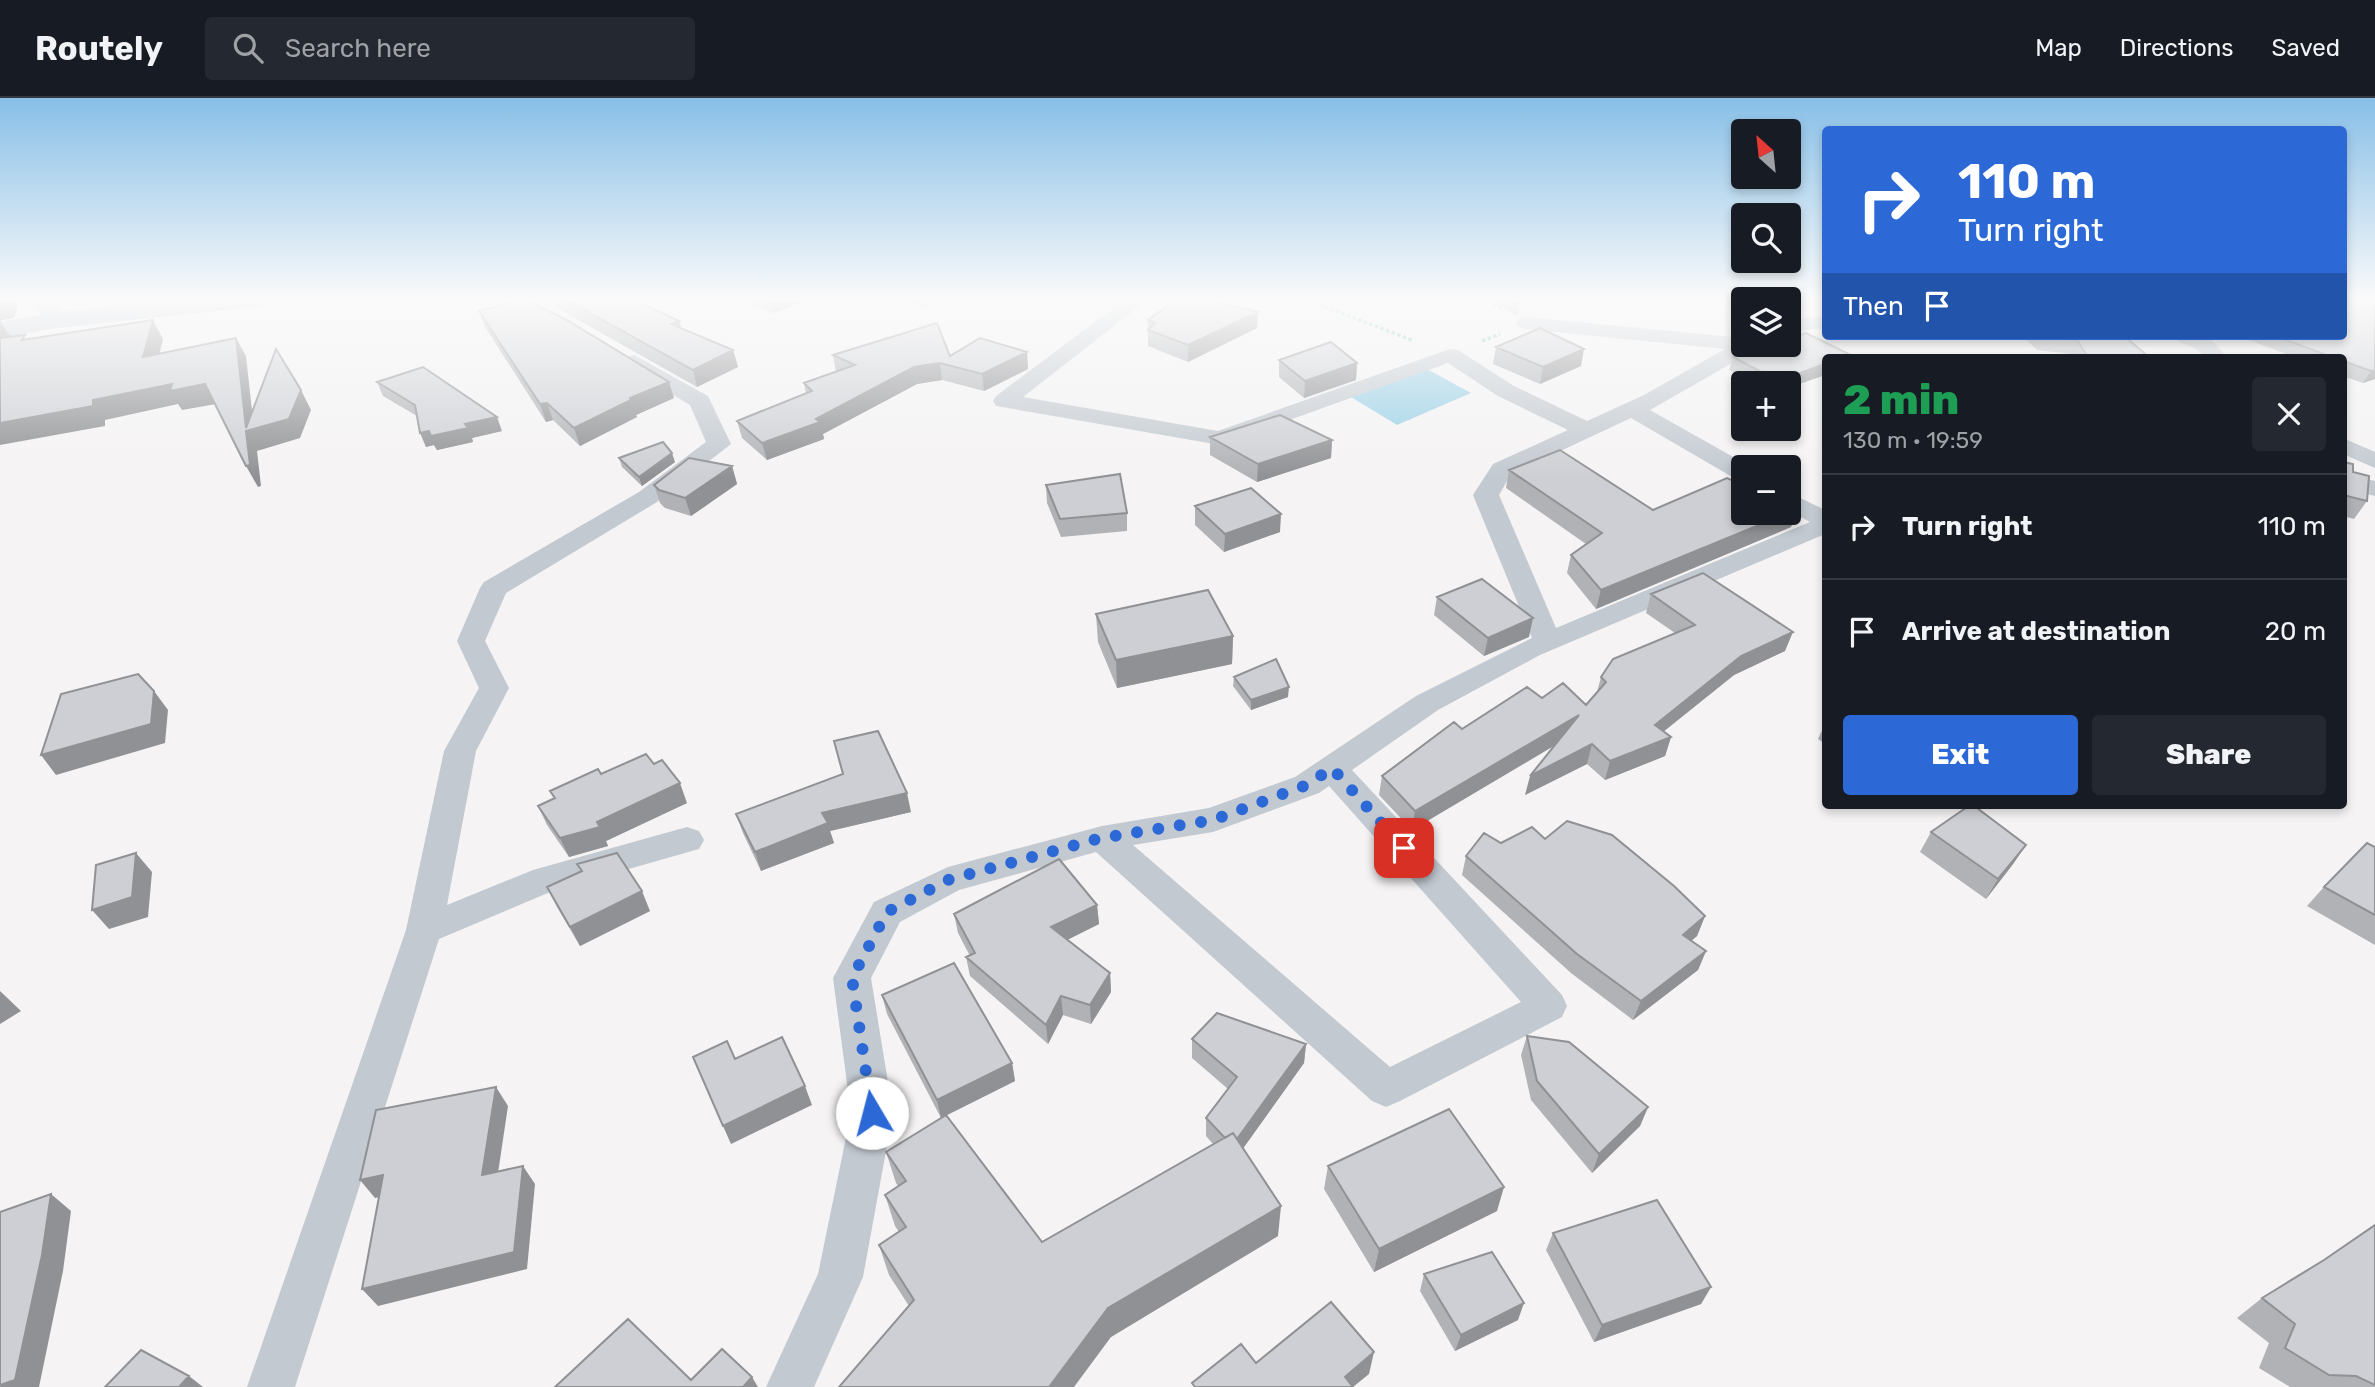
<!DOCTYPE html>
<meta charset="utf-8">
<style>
:root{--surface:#171b24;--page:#242831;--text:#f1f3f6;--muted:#9ea1a6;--line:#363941;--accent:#2c69d6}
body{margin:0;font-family:Rubik,sans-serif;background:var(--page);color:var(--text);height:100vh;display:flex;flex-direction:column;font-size:26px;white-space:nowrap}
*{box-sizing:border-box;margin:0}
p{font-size:23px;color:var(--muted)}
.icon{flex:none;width:38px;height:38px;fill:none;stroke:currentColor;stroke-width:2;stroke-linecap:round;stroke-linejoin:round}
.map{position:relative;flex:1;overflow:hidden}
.drawer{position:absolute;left:1822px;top:256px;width:525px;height:455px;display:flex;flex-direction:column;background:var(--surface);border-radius:7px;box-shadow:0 4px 10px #0003}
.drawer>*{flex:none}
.guide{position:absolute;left:1822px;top:28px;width:525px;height:214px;border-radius:7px;box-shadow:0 4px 10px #0003;background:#2c69d6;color:#fff;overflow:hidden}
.needle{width:46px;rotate:333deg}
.tools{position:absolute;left:1731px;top:21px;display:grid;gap:14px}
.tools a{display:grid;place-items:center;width:70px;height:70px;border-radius:7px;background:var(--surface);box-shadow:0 4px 10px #0003;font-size:35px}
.pin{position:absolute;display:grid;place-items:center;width:60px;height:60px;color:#fff;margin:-30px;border-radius:14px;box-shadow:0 4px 10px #0006}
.me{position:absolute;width:77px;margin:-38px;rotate:352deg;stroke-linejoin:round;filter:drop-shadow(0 0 5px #0008)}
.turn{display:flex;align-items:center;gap:24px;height:147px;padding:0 21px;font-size:32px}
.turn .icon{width:91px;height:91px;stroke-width:2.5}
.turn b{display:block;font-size:49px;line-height:60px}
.then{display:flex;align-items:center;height:66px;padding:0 21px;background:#0003;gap:14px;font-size:26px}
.round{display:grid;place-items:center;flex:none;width:74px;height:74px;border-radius:7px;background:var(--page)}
.head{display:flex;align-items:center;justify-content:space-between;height:119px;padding:0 21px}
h1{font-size:42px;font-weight:800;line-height:52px;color:#1e9e55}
.primary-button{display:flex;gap:14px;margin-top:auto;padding:14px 21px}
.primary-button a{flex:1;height:80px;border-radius:7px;background:var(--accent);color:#fff;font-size:28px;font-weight:800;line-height:80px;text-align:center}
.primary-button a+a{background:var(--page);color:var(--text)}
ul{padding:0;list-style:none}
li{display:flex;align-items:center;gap:21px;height:105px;padding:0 21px;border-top:2px solid var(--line)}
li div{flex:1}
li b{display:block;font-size:26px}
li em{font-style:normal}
header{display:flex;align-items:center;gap:42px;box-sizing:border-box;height:98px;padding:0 35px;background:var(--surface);border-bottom:2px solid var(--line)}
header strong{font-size:33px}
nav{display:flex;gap:38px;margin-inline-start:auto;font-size:24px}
.search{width:490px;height:63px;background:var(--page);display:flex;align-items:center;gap:18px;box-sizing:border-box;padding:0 24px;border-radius:7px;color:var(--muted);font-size:26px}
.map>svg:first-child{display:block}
</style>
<header>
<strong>Routely</strong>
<div class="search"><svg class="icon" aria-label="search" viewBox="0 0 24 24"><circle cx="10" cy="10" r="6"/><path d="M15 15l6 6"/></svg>Search here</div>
<nav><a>Map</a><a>Directions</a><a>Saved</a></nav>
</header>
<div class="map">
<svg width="2375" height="1289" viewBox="0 0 2375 1289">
<rect width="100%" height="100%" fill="#f5f3f3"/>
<path fill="#98cfe6" d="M1425,270L1471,295L1397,327L1351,299Z"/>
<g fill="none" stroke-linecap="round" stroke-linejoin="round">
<path stroke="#81c8ab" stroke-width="3.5" stroke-dasharray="3.5 2.5" stroke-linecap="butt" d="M1302,200L1412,242
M1483,200L1504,212
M1482,243L1500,236"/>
<path fill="#c2c9d0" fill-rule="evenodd" d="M27,200H48L67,222L64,226H50Z
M1127,200H1150L1023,299L1218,333L1450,251L1458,252L1514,288L1587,323L1644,297L1725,251L1526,231L1519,229L1516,225L1519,221L1526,219L1743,240V247H1757L1755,252L1650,312L1751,369H1743V382L1734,380L1631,320L1511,376L1499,397L1556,530L1810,424L1788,412V394L1825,412V436L1540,557L1438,612L1352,672L1562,897L1567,908L1562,919L1400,1003L1386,1009L1372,1003L1096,754L959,792L900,824L871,880L893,1015L863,1179L814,1289H766L818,1176L851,1015L833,880L874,804L948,769L1102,728L1209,710L1295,679L1416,598L1532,540L1473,397L1493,366L1568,332L1498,298L1448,265L1220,347L996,308L993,303L996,298ZM1329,688L1521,904L1390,969L1133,747L1213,734L1319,695Z
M1825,218V230L1788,234V222Z
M2172,238C2202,238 2208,233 2226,259H2204C2195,245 2181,249 2172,238Z
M634,257L708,298L731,346L657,404L506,495L485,543L509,590L476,653L447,807L533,772L687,729L699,733L704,742L699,751L555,792L439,841L295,1289H247L406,832L444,653L479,590L457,543L480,490L484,484L639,394L706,344L690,307L626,269L623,264L626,259Z
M2343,340L2375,354V370L2343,356Z
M2343,375L2375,383V398L2343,390Z"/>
<path fill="#c3cad4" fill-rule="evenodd" d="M203,200H286L283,205L274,207L57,230L0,240V224L57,214Z"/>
</g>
<path fill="#b0b2b6" d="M554,200H630L679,223L681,230L733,252L738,269L697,289L557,210Z
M735,200H813L773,215Z
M894,200H926L927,211Z
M1488,200H1518L1520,205L1518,219Z
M2375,200V281L2363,285L2343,278V259H2294L2238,238H2343Z
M479,213L674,300L636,317L637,319L580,348L553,322L546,324L485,229Z
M1148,222L1257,230L1188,264L1148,248Z
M2023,238H2124L2149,259H2073L2071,256L2037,252Z
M1496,249L1581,268L1540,286L1493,266Z
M1027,254L1028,271L984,293L942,282L917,286L823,336L824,341L767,362L742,340L737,323L806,296L804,285L836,274L833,257L950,258Z
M1851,257V259H1825V277L1788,290V285H1755L1729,272L1733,259Z
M1279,262L1357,265L1356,282L1304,300L1279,279Z
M377,284L502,333L472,340L473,344L437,352L434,347L426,349L417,318L383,298Z
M1210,339L1332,342L1331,360L1257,384L1210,357Z
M619,360L675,364L642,388L622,369Z
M2343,364L2353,374L2367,403L2354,421L2343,418Z
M732,368L737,386L691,418L665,410L660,405L654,387Z
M1509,372L1653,412L1797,411L1791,429L1596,511L1567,475L1571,457L1586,446L1506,390Z
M1046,387L1127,415V433L1061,439L1047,405Z
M1195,408L1280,434L1224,454L1195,427Z
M1651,496L1785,553L1734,577L1664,633L1671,639L1665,658L1605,682L1587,666L1525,697L1554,647L1412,732L1379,697L1382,678L1462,631L1542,600L1586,607L1597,594L1601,579L1675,535L1646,515Z
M1437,499L1529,539L1484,558L1434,517Z
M1096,516L1233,538L1232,566L1117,590L1098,544Z
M1234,579L1288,599L1251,612L1233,588Z
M1825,626V646L1818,641Z
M601,676L687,705L606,743L608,748L569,759L547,727L538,708L554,701L550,693Z
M911,714L830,733L834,745L761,773L743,735L736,716Z
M1931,734L2026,747L2013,766L1986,801L1920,754Z
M1545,741L1705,818L1697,838L1691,843L1706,853L1698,872L1633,922L1571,875L1462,777L1466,758Z
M2375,749V847L2307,808L2324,789Z
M577,766L650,813L580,848L557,809L547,789L581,773Z
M1097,807L1099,826L1067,842L1110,875L1111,894L1091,926L1063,917L1048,946L970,878L966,859L970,858L958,835L954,816Z
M882,897L1012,965L1015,983L947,1017L1042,1144L1213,1046L1206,1038V1020L1228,991L1192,960V941L1306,946L1304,965L1243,1050L1278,1138L1111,1239L909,1208L889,1177L879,1147L899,1134L895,1128L885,1097L898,1088L896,1085L886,1054L941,1020L887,916Z
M1527,938L1648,1009L1640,1028L1592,1075L1531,1002L1521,957Z
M1328,1068L1497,1113L1374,1174L1324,1091Z
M2375,1127V1289H2290L2259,1270L2269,1245L2237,1220L2262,1200L2324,1162Z
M1553,1135L1711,1189L1701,1206L1594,1244L1546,1152Z
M1424,1176L1518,1222L1455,1253L1420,1193Z"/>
<path fill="#909194" d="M4,200H16L18,204L15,219L0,223L12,241L0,247V201Z
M770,200H813L773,215Z
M1258,214L1257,230L1188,264V247Z
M153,222L163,241L154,278L143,259Z
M679,223L684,239L671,226Z
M236,240L246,258L254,331L301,292L311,312L300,340L257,353L261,388L258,389L246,368V330Z
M1584,251L1581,268L1540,286L1543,269Z
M733,252L738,269L697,289L693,272Z
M1027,254L1028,271L984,293L982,276Z
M940,265L942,282L917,286L823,336L824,341L767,362L762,345L816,321L914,269Z
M1357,265L1356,282L1304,300L1305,283Z
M1825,266V277L1788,290V285H1777L1778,283Z
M2375,272V281L2363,285L2371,273Z
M669,284L674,300L636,317L637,319L580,348L574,330L630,300Z
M172,286H205L216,306L182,312L178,306L105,322V328L0,347V325L93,302Z
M547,305L553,322L546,324L540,306Z
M497,319L502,333L472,340L473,344L437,352L434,347L426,349L420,335Z
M1332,342L1331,360L1257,384L1258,366Z
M672,355L675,364L642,388L639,379Z
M732,368L737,386L691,418L685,400Z
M1797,411L1791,429L1596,511L1601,492Z
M1281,416L1280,434L1224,454L1225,436Z
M1533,520L1529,539L1484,558L1488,540Z
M1793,534L1785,553L1734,577L1648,646L1655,627L1741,558Z
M1233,538L1232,566L1117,590L1116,562Z
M1289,589L1288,599L1251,612V602Z
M154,593L168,612L165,645L56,677L41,657Z
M1579,617L1574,636L1412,732L1415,713Z
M1671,639L1665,658L1605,682L1610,663Z
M1592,646L1587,666L1525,697L1530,678Z
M680,685L687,705L606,743L608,748L569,759L560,740Z
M907,695L911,714L830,733L834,745L761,773L755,754L822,715Z
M2026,747L2013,766L1986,801L1998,781Z
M136,755L152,774L148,819L109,831L92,812Z
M642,793L650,813L580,848L570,829Z
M1097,807L1099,826L1053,849L1051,829Z
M1705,818L1697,838L1676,856L1683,837Z
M1706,853L1698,872L1633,922L1641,903Z
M1110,875L1111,894L1091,926L1090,907Z
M0,893L21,913L0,926Z
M1061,898L1063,917L1048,946L1046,927Z
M1306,946L1304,965L1232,1066L1233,1048Z
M1012,965L1015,983L941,1020L937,1002Z
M805,988L812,1007L731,1046L723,1028Z
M496,989L508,1008L495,1095L482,1077Z
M1648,1009L1640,1028L1592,1075L1599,1056Z
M523,1068L535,1086L527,1171L378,1208L362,1191Z
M383,1077L398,1095L375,1100L360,1082Z
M1504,1089L1497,1113L1374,1174L1379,1151Z
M51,1096L71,1113L63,1173L39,1289H0Z
M1281,1108L1278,1138L1111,1239L1074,1289H1049L1108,1210Z
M1711,1189L1701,1206L1594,1244L1602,1227Z
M1524,1205L1518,1222L1455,1253L1461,1237Z
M1374,1254L1369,1276L1353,1289L1345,1279Z
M189,1278L203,1289H179Z
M752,1279L758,1289H743Z"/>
<path fill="#cdcfd4" stroke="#909194" stroke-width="2" d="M563,200H630L679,223L671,226L733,252L693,272Z
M1178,200H1200L1258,214L1188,247L1148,232L1155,225L1148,222Z
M1512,200H1518L1520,205Z
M2343,200H2375V272L2371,273L2343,263V259H2332L2275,238H2343Z
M524,201L565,221L669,284L630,300L631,302L574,330L547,305L540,306L479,213Z
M153,222L143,259L236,240L246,330L276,251L301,292L289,321L246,333L250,367L246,368L205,286L170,293L172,286L93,302V308L0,325V240L25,237L22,242Z
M937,225L950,258L980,240L1027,254L982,276L940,265L914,269L816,321L820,324L762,345L737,323L812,293L804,285L855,267L833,257Z
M1540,230L1584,251L1543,269L1496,249Z
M1806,235L1851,257L1845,259H1825V266L1778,283L1733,259L1770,247H1788V241Z
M2042,238H2124L2149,259H2088L2077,242Z
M1331,244L1357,265L1305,283L1279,262Z
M423,269L497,319L465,326L468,330L431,338L429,333L420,335L415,307L377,284Z
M1280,317L1332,342L1258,366L1210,339Z
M663,344L672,355L639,379L619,360Z
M1560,352L1653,412L1727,380L1743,387V415H1788L1601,492L1571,457L1602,435L1509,372Z
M689,360L732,368L685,400L659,392L654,387Z
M2343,364L2353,366V374L2369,378L2367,403L2343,397Z
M1120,376L1127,415L1060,421L1046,387Z
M1251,390L1281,416L1225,436L1195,408Z
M1788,407L1797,411L1788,415Z
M1703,475L1793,534L1741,558L1655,627L1671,639L1610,663L1592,646L1530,678L1579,617L1415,713L1382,678L1454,624L1462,631L1527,589L1542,600L1563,585L1586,607L1606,584L1601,579L1613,561L1695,527L1651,496Z
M1482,481L1533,520L1488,540L1437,499Z
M1208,492L1233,538L1116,562L1096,516Z
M1276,561L1289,589L1251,602L1234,579Z
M138,576L154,593L151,626L41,657L61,596Z
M878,633L907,695L822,715L828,725L755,754L736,716L843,676L834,643Z
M646,656L654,666L662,662L680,685L597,724L600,729L560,740L538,708L555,700L550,693L598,671L601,676Z
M1970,707H1973L2026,747L1998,781L1931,734Z
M1567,723L1612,737L1674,788L1705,818L1683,837L1706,853L1641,903L1577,856L1466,758L1484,735L1501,745L1532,729L1545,741Z
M2367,745L2375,749V817L2324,789Z
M136,755L132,799L92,812L96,767Z
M617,755L642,793L570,829L547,789L582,773L577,766Z
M1059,761L1097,807L1051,829L1110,875L1090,907L1061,898L1046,927L966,859L975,855L954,816Z
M954,865L1012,965L937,1002L882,897Z
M1217,915L1306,946L1237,1041L1233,1035L1225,1040L1206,1020L1237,979L1192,941Z
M1527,938L1569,944L1648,1009L1599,1056L1537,983Z
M782,939L805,988L723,1028L693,959L727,943L735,961Z
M496,989L482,1077L523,1068L514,1154L362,1191L383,1077L360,1082L376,1012Z
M1449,1011L1504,1089L1379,1151L1328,1068Z
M946,1017L1042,1144L1233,1035L1281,1108L1108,1210L1049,1289H839L914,1202L879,1147L906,1129L885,1097L906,1083L886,1054Z
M51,1096L42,1157L15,1282L0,1287V1114Z
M1657,1102L1711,1189L1602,1227L1553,1135Z
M2375,1127V1287L2356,1278L2329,1277L2285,1250L2295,1226L2262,1200L2324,1162Z
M1492,1154L1524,1205L1461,1237L1424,1176Z
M1331,1204L1374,1254L1345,1279L1353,1289H1195L1192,1285L1241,1246L1256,1265Z
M628,1221L691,1282L722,1251L752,1279L743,1289H555Z
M141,1252L189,1278L179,1289H105Z"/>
<linearGradient id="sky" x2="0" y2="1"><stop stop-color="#88bfe7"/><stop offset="0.53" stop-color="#fafafa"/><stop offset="1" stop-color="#fafafa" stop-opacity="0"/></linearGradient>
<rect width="2375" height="380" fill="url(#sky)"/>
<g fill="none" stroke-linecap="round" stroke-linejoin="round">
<path stroke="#2c69d6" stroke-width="12" stroke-dasharray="0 21.6" d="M872,1015L852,880L887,814L948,782L1101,740L1213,722L1307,687L1332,670L1404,750"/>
</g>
</svg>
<div class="tools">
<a><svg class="needle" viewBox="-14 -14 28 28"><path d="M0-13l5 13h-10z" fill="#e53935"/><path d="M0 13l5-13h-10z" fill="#9ea1a6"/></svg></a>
<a><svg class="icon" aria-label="search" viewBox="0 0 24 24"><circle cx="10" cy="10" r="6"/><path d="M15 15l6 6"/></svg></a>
<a><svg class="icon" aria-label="layers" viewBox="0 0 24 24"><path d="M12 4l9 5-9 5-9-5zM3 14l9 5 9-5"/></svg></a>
<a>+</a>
<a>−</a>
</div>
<div class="pin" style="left:1404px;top:750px;background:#d93025"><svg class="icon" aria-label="arrive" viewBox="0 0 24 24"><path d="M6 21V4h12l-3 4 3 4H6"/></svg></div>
<svg class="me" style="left:872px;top:1015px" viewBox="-20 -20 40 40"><circle r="19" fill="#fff"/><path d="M0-13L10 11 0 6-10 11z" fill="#2c69d6"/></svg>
<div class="guide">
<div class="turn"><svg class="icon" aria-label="right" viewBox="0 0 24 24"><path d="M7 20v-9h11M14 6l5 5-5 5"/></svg><div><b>110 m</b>Turn right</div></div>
<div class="then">Then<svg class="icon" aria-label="arrive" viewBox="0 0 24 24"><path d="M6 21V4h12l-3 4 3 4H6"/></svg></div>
</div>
<section class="drawer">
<div class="head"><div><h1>2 min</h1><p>130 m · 19:59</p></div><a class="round"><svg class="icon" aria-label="close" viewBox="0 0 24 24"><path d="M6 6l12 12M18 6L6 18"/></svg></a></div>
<ul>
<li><svg class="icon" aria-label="right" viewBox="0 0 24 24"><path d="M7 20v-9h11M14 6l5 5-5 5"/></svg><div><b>Turn right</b></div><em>110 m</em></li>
<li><svg class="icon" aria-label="arrive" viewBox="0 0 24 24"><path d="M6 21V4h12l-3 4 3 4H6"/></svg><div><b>Arrive at destination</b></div><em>20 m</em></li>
</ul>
<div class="primary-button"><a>Exit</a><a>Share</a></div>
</section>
</div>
